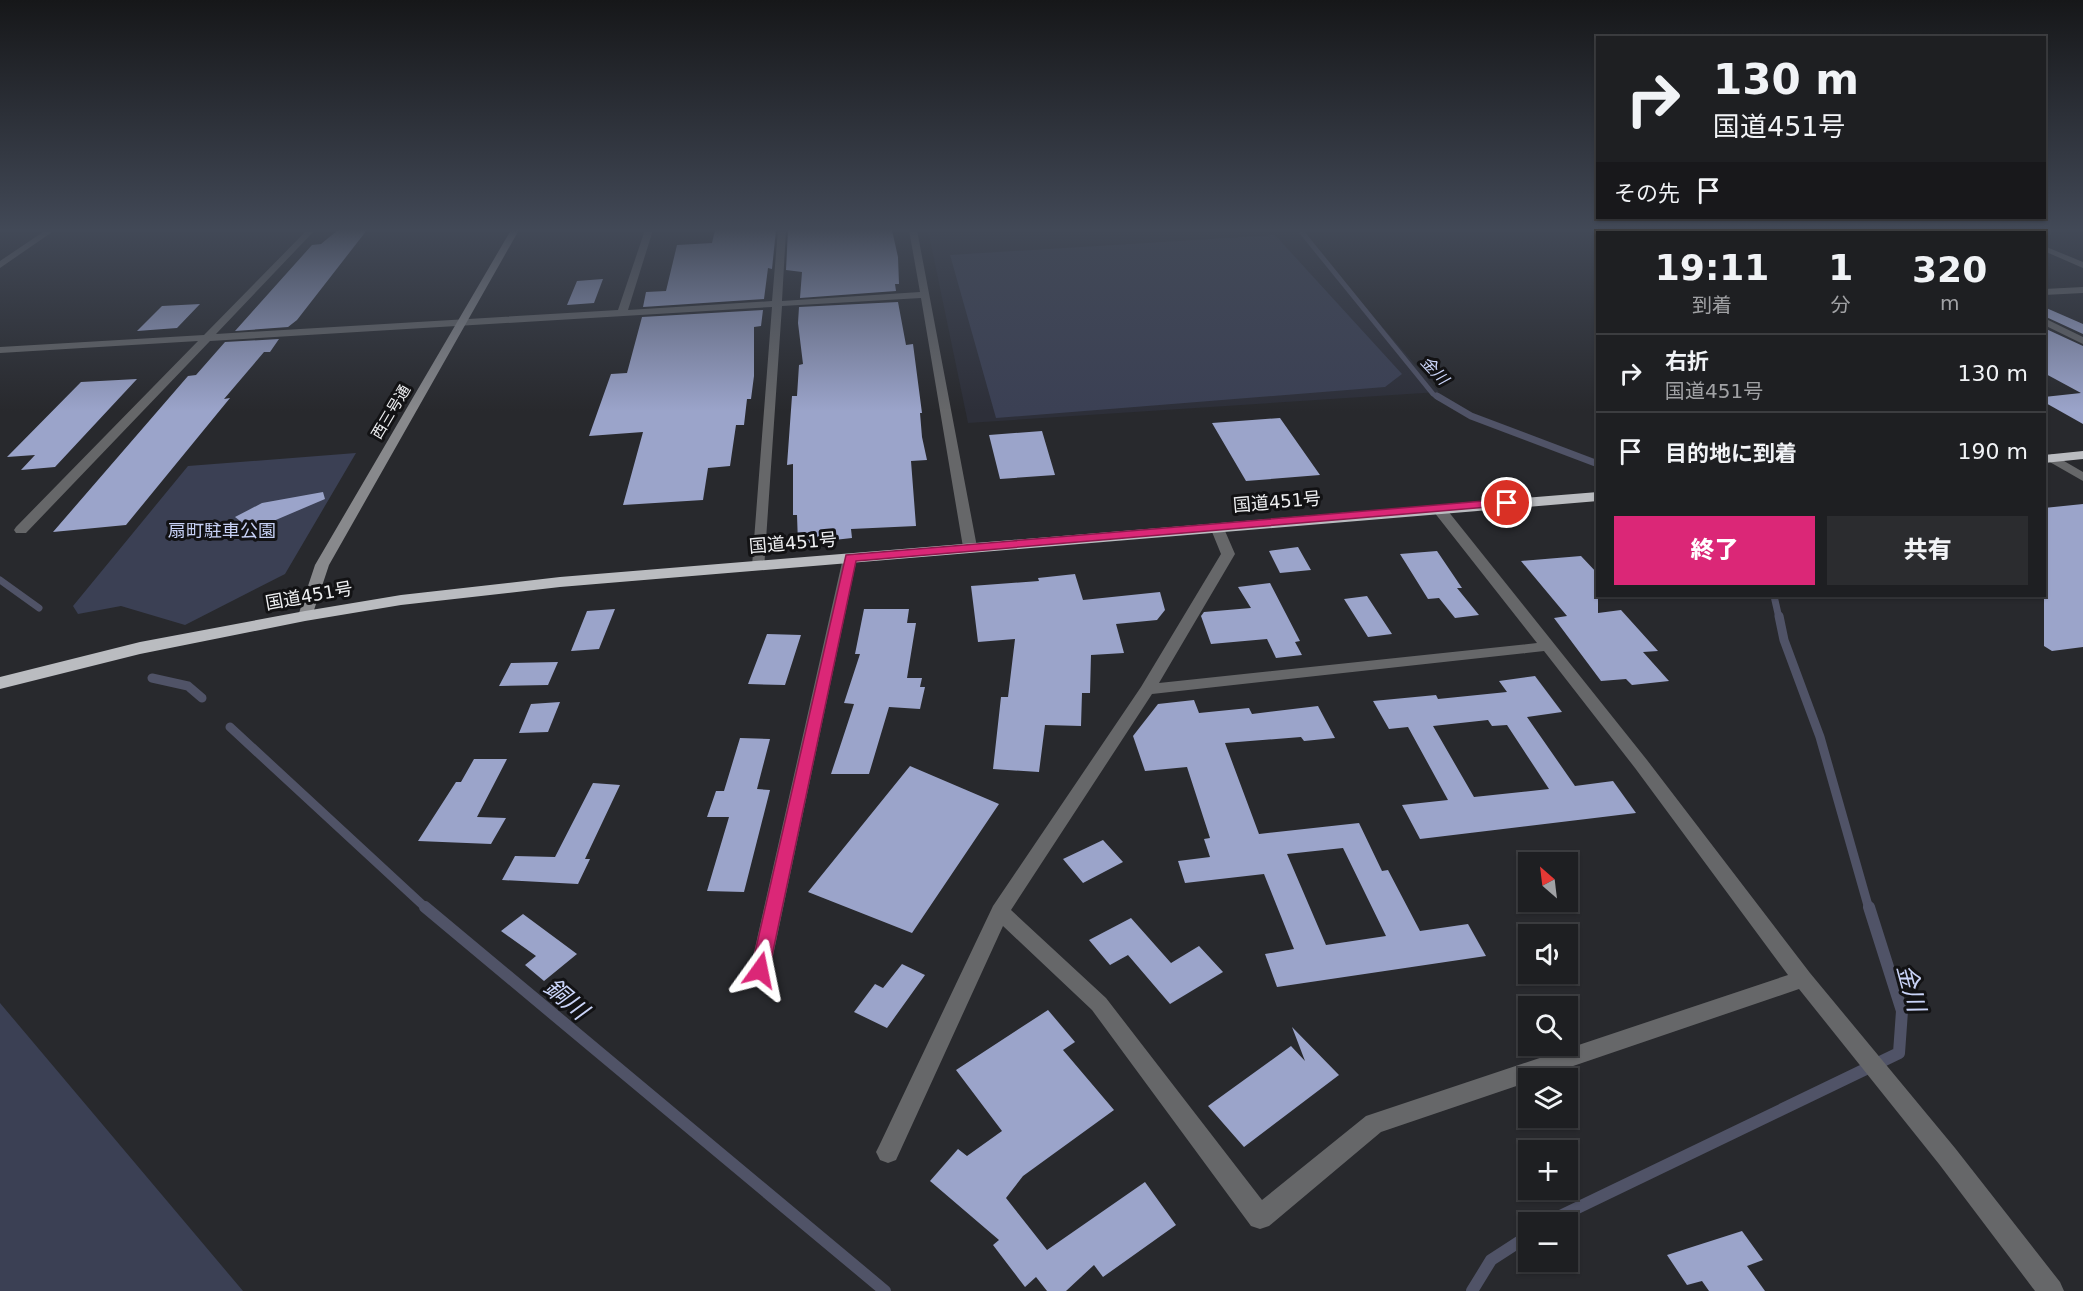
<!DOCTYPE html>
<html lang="ja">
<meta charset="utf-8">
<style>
:root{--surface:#1e1f22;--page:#2b2c2f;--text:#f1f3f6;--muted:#a1a2a5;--line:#3c3d40;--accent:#db2777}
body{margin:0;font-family:"DejaVu Sans","Noto Sans JP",sans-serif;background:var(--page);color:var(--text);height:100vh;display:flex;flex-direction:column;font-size:22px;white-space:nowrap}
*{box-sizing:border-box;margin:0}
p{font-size:20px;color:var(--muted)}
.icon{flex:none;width:33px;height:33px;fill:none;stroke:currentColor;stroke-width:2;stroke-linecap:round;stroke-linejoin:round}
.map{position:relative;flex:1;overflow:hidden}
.side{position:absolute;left:1596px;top:231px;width:450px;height:366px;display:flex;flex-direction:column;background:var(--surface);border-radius:0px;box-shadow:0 2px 4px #0004,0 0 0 2px var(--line)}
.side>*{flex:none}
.guide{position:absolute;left:1596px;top:36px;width:450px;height:183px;border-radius:0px;box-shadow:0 2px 4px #0004,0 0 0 2px var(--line);background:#1e1f22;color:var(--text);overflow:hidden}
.needle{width:39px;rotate:332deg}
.tools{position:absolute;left:1518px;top:852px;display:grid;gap:12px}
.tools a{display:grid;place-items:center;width:60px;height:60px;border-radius:0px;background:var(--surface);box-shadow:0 2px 4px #0004,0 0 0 2px var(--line);font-size:30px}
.pin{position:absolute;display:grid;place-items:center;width:51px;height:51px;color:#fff;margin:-26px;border:3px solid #fff;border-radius:50%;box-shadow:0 2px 6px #0007}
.me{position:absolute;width:66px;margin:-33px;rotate:12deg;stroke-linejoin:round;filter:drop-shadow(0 0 4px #0008)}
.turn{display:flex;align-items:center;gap:21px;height:126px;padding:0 18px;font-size:27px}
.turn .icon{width:78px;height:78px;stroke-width:2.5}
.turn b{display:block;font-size:42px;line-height:51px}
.then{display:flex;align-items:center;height:57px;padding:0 18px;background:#0003;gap:12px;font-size:22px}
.eta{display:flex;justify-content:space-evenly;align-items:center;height:102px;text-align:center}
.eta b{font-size:36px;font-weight:800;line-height:42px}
.primary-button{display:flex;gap:12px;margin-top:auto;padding:12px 18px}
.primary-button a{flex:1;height:69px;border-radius:0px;background:var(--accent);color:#fff;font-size:24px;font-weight:800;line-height:69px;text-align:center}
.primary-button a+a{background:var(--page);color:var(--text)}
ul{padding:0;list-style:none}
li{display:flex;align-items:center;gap:18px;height:78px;padding:0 18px;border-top:2px solid var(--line)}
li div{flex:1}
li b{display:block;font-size:22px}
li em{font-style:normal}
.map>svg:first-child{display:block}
</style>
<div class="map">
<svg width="2083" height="1291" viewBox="0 0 2083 1291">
<rect width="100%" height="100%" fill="#28292d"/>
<path fill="#2d2f39" d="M928,230H1298L1439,392L968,423Z"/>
<path fill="#3b4054" d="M1275,235L1402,374L1385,387L996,418L950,255Z
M356,453L285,574L185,625L121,606L78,614L73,606L188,466Z
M0,1003L243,1291H0Z"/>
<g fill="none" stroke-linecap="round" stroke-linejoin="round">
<path stroke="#505367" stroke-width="5" d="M1300,230L1433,394L1439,398"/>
<path stroke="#505367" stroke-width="7" d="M1437,396L1471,416L1598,464
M0,580L39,608
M1774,596L1779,618"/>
<path stroke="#505367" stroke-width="9" d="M1779,616L1784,640L1820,737L1869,909
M152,678L188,686L202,698
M230,727L427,909"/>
<path stroke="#505367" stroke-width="12" d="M425,907L885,1291
M1548,1222L1899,1053L1902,1011L1869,907
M1472,1291L1491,1260L1528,1236"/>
</g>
<path fill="#9ba4ca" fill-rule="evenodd" d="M338,230H367L297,320L288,327L235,331L312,245L321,244Z
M715,230H776L772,269L768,268L764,299L643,307L646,292L666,291L677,245L712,243Z
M788,230H892L898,257L899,284H895L896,291L800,298L802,272L786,270Z
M603,279L594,303L567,305L577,281Z
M898,302L906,345L913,344L922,413H920L922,437L927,460L911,461L916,526L851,529L852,538L798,544L797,515H793V464L787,465L792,396H797L799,365L803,364L798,323L799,307Z
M200,304L177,328L137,331L162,306Z
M2044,307L2083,324V334L2044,316Z
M763,310L761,326L754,327V376L751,399H747L744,425H736L730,466L708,468L703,500L623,505L643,432L589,436L611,374L627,373L642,317Z
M2044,328L2083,346V424L2044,402V397L2081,393L2044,373Z
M279,339L270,352H264L224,399L230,398L126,525L53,532L188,376L196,375L225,342Z
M137,379L55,467L21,470L35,455L7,457L81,382Z
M1280,418L1320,475L1246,481L1212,423Z
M1042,431L1055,475L1000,479L989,435Z
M323,492L325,499L264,525L258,535L235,517L262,503Z
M2083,504V647L2052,651L2044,646V508Z
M1298,547L1311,570L1280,573L1269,551Z
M1437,551L1462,588H1457L1479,615L1455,618L1439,598L1428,599L1400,554Z
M1581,556L1598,574V613L1621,610L1658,651L1643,652L1669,681L1632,685L1626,679L1601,681L1554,618L1567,616L1521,561Z
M1075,574L1083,600L1160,592L1165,610L1157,620L1116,624L1124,653L1091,655L1090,693H1082L1081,726L1045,725L1039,772L993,769L1001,697H1008L1015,639L978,642L971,586L1039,581L1038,578Z
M1270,583L1300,641L1295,642L1302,655L1276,658L1267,639L1211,644L1201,616L1204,612L1251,608L1238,587Z
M1367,596L1392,634L1368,637L1344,599Z
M615,609L599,649L571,651L587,611Z
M864,609H909L907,623H916L907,678H922L920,687H925L920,709L889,707L869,774H831L854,704L844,703L860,654H855Z
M767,634L801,635L785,685L748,684Z
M558,662L548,685L499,686L511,663Z
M1535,676L1562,712L1527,717L1575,786L1613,781L1636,813L1420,839L1402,805L1448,800L1408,727L1389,729L1373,701L1436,695L1438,699L1507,692L1499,681ZM1488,720L1492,726L1507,725L1549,789L1474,797L1433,726Z
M1194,700L1199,713L1249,708L1252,714L1318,706L1335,738L1304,741L1301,737L1225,743L1259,834L1359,823L1382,871L1388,870L1420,931L1468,924L1486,956L1277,987L1265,954L1294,949L1264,874L1185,883L1178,861L1210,857L1204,839L1210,838L1187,767L1145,771L1133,736L1158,704ZM1343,848L1386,936L1326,945L1287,854Z
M560,702L548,732L519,733L531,704Z
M740,738L770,739L757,789L770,790L744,892L707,891L729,817H707L716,791H724Z
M474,759H507L477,817L506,818L491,844L418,841L456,782H461Z
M910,766L999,804L912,933L808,892Z
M593,783L620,785L585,859H590L578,884L502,880L515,856L555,857Z
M1103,840L1123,862L1083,883L1063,859Z
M523,914L577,954L544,981L525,965L536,956L501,931Z
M1131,918L1171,963L1199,946L1223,972L1170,1004L1128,955L1110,965L1089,940Z
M902,964L925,975L887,1028L854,1012L875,984L883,988Z
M1048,1010L1075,1042L1063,1050L1114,1110L1023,1176L1006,1198L1047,1250L1145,1182L1176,1225L1103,1277L1094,1265L1066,1291H1047L1036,1277L1025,1287L993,1245L999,1240L930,1181L958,1149L967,1156L1002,1131L956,1070Z
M1292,1027L1339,1075L1244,1147L1208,1106L1291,1046L1305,1061Z
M1742,1231L1763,1260L1747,1266L1765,1291H1709L1702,1281L1687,1285L1667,1255Z"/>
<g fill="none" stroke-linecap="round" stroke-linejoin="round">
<path fill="#666769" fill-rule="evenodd" d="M46,230H55L0,268V261Z
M307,230H315L216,334L618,310L645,230H653L628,310L772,301L778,230H786L782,301L920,292L909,230H917L977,547L970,551L963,547L921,298L782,306L764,569H754L752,566L772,307L210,341L26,533H16L14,530L16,527L198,341L0,353V347L204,335Z
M1860,230H1871L1873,232H1863Z
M2000,230H2012L2014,232H2003Z
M2044,246L2083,262V268L2044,251Z
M2083,287V293L2044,295V289Z
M2044,318L2083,337V344L2044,325Z
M2052,454L2083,472V481L2048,461L2046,458Z
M1439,505L1444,506L1647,760L1810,973L1955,1148L2060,1282L2064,1291H2035L1939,1164L1799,989L1538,1078H1528V1082L1381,1132L1269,1226L1260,1229L1251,1226L1092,1010L1003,926L896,1160L888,1163L880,1160L876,1152L880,1144L993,906L1141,687L1221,554L1210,527L1212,524H1222L1235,554L1159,683L1537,643L1434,512L1433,509L1434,506ZM1544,651L1635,768L1788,975L1366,1116L1262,1200L1106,998L1011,910L1152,694Z
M850,554L857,558L770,970L767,976L760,979L753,976L750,970L843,558Z"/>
<path fill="#88898c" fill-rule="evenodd" d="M511,230H519L329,565L312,616L305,620L300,619L298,616L315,565Z
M1675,230H1685L1687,232H1677Z"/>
<path fill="#babcc0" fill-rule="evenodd" d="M2083,451V459L2044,463V455Z
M1598,492V501L560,587L401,605L305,621L140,654L0,689V677L140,642L305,611L401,595L560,577Z"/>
</g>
<linearGradient id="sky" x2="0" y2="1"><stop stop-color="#161719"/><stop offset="0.56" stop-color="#424957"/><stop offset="1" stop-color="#424957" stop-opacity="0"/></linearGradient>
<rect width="2083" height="411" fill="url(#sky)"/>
<path fill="#db2777" stroke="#8e194d" stroke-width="1.5" d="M1507,499L1513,503L1511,505L856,561L769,970L767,976L760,978L754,976L751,970L846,555Z"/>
<g text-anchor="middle" stroke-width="6" stroke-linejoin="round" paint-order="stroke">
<g font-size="15" fill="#eeeff1" stroke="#121214">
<text transform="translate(391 412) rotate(-59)" y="5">西三号通</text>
</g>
<g font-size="16" font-style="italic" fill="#cad4f8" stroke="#121214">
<text transform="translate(1435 370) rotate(47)" y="6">金川</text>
</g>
<g font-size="18" fill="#eeeff1" stroke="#121214">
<text transform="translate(1277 502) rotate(-5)" y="6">国道451号</text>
<text transform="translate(793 543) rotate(-5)" y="6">国道451号</text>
<text transform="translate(309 596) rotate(-10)" y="6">国道451号</text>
</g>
<g font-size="18" fill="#c7d1f5" stroke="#121214">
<text x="222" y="537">扇町駐車公園</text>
</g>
<g font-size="24" font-style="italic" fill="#cad4f8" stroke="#121214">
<text transform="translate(1911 988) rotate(75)" y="8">金川</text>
<text transform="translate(566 999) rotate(40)" y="8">銅川</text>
</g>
</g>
</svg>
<div class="tools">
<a><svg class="needle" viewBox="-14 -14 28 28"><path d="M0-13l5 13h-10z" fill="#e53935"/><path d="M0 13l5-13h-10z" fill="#a1a2a5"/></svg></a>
<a><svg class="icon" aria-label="sound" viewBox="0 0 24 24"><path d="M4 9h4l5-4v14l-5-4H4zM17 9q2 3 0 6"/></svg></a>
<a><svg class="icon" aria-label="search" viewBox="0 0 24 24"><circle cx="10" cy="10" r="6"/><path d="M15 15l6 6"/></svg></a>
<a><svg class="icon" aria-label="layers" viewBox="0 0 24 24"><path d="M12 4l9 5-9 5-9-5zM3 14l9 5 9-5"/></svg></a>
<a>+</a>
<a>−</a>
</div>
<div class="pin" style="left:1507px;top:503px;background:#d93025"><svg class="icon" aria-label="arrive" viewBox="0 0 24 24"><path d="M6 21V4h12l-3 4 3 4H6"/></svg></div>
<svg class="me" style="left:760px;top:970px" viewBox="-20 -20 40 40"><path d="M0-17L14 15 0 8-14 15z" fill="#db2777" stroke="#fff" stroke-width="4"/></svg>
<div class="guide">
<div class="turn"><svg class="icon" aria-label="right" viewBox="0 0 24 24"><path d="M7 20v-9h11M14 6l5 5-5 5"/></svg><div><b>130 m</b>国道451号</div></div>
<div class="then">その先<svg class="icon" aria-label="arrive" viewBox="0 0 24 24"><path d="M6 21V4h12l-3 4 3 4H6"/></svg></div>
</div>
<section class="side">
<div class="eta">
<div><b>19:11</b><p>到着</p></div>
<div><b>1</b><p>分</p></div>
<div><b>320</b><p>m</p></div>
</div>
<ul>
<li><svg class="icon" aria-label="right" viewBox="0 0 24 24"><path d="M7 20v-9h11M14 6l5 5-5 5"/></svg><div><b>右折</b><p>国道451号</p></div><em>130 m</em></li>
<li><svg class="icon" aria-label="arrive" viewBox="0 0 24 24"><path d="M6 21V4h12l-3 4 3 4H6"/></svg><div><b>目的地に到着</b></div><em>190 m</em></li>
</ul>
<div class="primary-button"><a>終了</a><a>共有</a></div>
</section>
</div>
